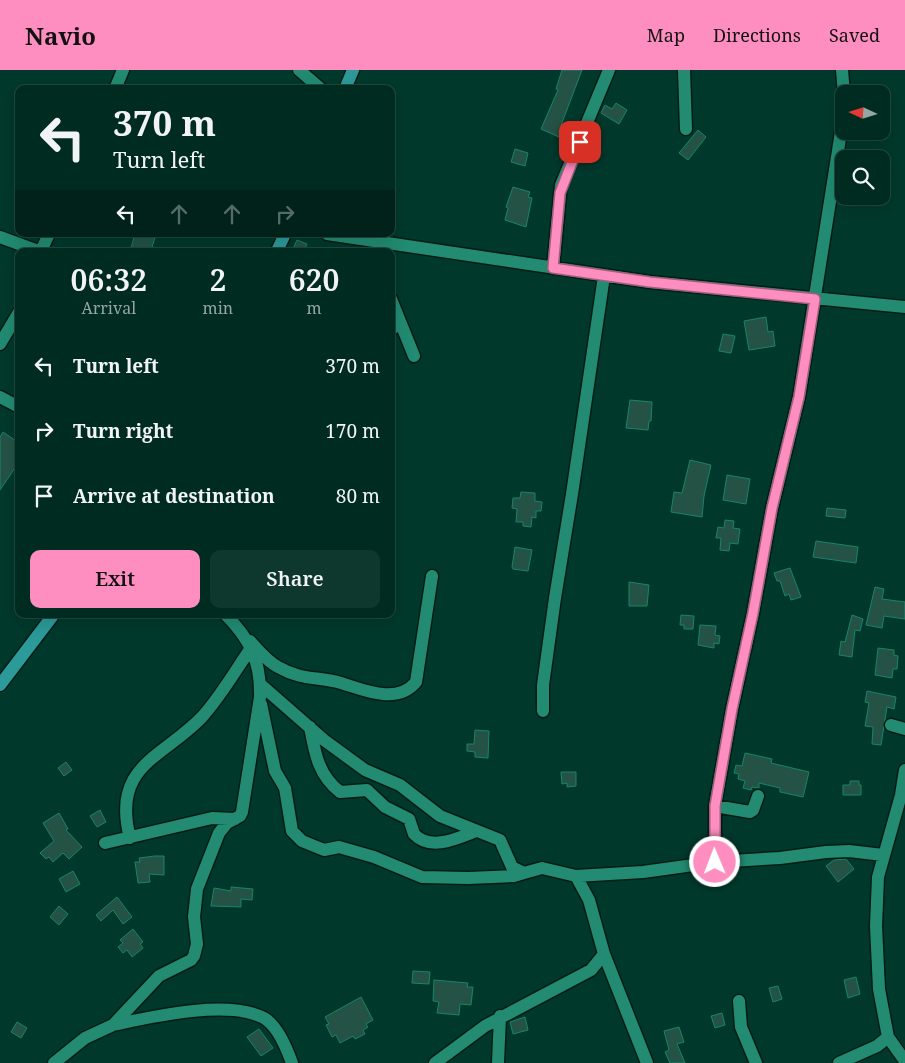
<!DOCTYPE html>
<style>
:root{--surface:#002b21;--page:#0e372e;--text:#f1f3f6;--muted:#95a7a5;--line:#22473f;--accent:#fd8ebf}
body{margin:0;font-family:"Noto Serif",serif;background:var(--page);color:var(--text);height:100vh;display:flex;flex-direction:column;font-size:19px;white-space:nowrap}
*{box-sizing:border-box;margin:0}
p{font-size:16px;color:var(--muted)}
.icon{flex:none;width:28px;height:28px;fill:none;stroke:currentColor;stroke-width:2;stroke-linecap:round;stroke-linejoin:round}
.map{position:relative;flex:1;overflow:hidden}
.details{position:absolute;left:15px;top:178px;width:380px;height:370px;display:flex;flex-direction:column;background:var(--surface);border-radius:10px;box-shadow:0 5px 20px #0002,0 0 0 1px var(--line)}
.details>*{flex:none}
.banner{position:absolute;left:15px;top:15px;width:380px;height:152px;border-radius:10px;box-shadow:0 5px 20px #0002,0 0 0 1px var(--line);background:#002b21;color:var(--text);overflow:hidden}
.needle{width:32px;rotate:274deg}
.buttons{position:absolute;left:835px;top:15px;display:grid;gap:10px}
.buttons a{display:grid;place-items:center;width:55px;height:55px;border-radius:10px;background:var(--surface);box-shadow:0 5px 20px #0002,0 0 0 1px var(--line);font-size:25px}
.pin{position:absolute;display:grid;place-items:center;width:42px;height:42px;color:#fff;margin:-21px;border-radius:10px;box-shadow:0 2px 8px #0006}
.me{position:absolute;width:55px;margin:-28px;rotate:359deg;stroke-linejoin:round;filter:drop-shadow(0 0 4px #0008)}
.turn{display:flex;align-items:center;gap:18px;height:105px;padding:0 15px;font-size:22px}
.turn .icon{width:65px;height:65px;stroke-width:2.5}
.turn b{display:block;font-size:35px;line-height:42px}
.lanes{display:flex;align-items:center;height:48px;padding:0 15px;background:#0003;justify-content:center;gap:25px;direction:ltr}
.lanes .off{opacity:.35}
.eta{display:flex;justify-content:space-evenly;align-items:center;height:85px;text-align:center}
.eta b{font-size:30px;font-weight:600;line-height:35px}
.action{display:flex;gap:10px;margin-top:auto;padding:10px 15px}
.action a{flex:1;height:58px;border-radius:10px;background:var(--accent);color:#111;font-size:20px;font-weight:600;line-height:58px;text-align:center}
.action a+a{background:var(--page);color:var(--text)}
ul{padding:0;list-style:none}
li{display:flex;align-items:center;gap:15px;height:65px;padding:0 15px}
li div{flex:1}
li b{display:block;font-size:19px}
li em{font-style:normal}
header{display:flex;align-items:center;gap:30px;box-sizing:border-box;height:70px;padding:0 25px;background:var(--accent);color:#111}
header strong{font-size:24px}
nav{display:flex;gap:28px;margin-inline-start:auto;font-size:18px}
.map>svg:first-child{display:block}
</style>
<header>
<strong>Navio</strong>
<nav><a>Map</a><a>Directions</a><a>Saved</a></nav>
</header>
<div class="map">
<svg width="905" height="993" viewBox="0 0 905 993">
<rect width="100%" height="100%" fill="#00392c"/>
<path fill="#245346" stroke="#17846c" d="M562,0H582L560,58L563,59L559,67L541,59L558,20L556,19Z
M616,33L627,40L619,54L601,43L605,35L612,39Z
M698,60L706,67L688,90L679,83Z
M515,79L528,83L525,96L511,92Z
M513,117L530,122L528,127L532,128L526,157L505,150L508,138L506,137Z
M135,164H156L151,181H132L131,178Z
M297,170L307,174L304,181H292Z
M766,247L768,262L773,261L775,276L749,280L744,251Z
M723,264L735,266L731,283L719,281Z
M630,330L652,332L651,351H649L648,360L626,358Z
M3,362L19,373V392L0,420V367Z
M690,390L711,395L704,426L702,447L671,442L674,422L682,423Z
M727,405L750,409L746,434L723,430Z
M521,422L535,423V431L542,432L541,441H536V448L532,447L531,457L523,456V452H516L517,439L512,438L513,428H520Z
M827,438L846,440L845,448L826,446Z
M725,450L734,451L733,458L740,459L738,474L730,473L729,481L720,480L721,468H716L718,457L724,458Z
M816,471L858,477L856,493L813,487Z
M515,477L532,480L528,501L513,499L512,497Z
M790,498L801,527L791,530L789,524L785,526L780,511H777L774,503Z
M629,512L649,515L647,536H629Z
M875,517L884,519L882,529L905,532V549L884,546L882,558L866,555Z
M681,545L694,546L693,559H684V555H680Z
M852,545L863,549L860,561L855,560L852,587L839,585L841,571L845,572Z
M700,555L716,556L715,565L720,566L719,574L714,573V578L698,575Z
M878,578L894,580V585L898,586L897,599H893L892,608L875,605Z
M867,621L896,627L894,639L887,637L881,675L872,674L873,657L865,656L869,633L865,632Z
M475,660L489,661L488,688L475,687V682L467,681V674H474Z
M745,683L772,689L771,693L809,702L803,727L780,722V718L759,713V718L752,717L751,720L743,718L745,711L738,709L739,704L734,703L736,695L742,696Z
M66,692L72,700L64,706L58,698Z
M561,702H576V716L567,717V713L562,714Z
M850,711H859V715H861V725H843V715H850Z
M100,740L106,752L97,757L90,746Z
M59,743L68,759L66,760L82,777L69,789L63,783L53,792L49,787L46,789L40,783L54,771L43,753Z
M155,786H164V805L149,804L150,812L138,813L135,792H140L139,788Z
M846,789L854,799L838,812L826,796L834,790Z
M73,801L80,814L66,822L59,809Z
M231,817L253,819L252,830L241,829V837L211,836L214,818L231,821Z
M117,827L132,847L123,854L113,840L101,851L96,845Z
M59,836L68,844L59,855L50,847Z
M133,859L143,872L140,874L143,878L132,887L127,880L123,883L118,877L123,873L120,870Z
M413,901L430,902L429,914L412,913Z
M856,907L860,924L848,928L844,910Z
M434,910L468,913L467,917H473L471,935L460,934L459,945L437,943L439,932L433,931Z
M778,916L782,929L773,932L769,918Z
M361,927L373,950L366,954L368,957L363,960L365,964L355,969L353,966L340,973L336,965L332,967L326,955L329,954L325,947Z
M722,943L725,955L715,958L711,946Z
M525,947L528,960L513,964L510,952Z
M17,952L27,958L21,968L11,962Z
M679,957L684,972L677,974L685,993H670L665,982L669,980L664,961Z
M259,959L273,978L261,986L247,967Z"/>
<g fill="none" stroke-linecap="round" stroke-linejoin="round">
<defs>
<path id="street" d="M299,0L321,19
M684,0L686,59
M842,0L844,24
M115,19L123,0
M327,164L650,212L905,237
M0,167L38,181
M41,181L49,164
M553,198L561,115L609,0
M391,229L414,286
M391,260L400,251
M0,274L19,242
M0,327L19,337
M250,571C258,580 267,591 278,597C303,611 316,606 341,613C364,620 397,635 416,612L432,506
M260,614L324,670L365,700L400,715L440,746L500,770L512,797L524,803L542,798L576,806L643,802L715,792L780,788L826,782L849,781L883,785
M261,634L275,701L285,718L292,761L302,771L324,780L339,777L374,787L422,807L468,808L514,806L524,803
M543,641V615L555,528L572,424L604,206
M891,655L905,659
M310,657C315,683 318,705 340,722L367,720L385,737L409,749L414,764C430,781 456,769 474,762
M905,700L901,725L878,807L876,856L879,919L888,967L905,991
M715,736L750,742L753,740L758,726
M130,768C111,695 163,688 202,647C221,626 235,601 251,578
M105,773L212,748L235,749
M715,792V736L732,639L753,543L772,438L799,327L844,43
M576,806L589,830L604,884L647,993
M739,931L741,957L756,993
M113,955C151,947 228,929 264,948C278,956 287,979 292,993
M54,993L85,968L113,955L159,906L191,890L194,886L197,874L194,847L197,819L219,763L227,753L240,746L242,742L260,627C261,591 250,569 225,544
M435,993L485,956L591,900L604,884
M498,993L500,946
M839,993L877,976L888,967"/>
<path id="secondary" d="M345,19L353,0
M277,181L285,164
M0,615L54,544"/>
</defs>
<use href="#street" stroke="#001d15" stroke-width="15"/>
<use href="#secondary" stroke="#001d15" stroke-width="15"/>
<use href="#street" stroke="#228b72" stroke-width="12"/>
<use href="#secondary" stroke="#2c9a99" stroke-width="12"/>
</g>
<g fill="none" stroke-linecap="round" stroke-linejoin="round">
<defs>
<path id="route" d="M580,72L560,123L553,198L650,212L815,229L799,327L772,438L753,543L732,639L715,736V792"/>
</defs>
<use href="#route" stroke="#a45c7c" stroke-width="12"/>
<use href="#route" stroke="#fd8ebf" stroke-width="9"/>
</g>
</svg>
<div class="buttons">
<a><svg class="needle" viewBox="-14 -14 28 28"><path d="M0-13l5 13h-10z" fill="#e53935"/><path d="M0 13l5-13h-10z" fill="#95a7a5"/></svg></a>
<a><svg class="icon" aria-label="search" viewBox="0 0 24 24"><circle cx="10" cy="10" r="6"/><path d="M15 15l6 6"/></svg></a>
</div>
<div class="pin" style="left:580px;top:72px;background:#d93025"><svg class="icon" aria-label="arrive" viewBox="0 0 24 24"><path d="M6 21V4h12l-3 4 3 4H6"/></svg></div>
<svg class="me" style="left:715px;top:792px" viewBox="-20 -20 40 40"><circle r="17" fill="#fd8ebf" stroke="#fff" stroke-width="3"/><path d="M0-11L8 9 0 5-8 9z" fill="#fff"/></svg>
<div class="banner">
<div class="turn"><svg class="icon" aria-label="left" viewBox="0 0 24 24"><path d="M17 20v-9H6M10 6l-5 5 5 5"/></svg><div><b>370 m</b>Turn left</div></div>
<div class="lanes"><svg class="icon" aria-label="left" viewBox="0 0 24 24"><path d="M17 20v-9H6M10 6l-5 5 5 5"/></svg><svg class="icon off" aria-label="ahead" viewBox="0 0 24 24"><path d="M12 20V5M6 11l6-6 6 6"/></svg><svg class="icon off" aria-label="ahead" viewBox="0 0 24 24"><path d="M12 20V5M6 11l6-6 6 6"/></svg><svg class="icon off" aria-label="right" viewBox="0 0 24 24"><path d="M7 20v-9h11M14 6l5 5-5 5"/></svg></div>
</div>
<section class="details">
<div class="eta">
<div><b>06:32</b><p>Arrival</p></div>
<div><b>2</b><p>min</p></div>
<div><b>620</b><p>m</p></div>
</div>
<ul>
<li><svg class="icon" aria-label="left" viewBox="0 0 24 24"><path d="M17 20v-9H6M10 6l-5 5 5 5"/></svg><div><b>Turn left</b></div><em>370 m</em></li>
<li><svg class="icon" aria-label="right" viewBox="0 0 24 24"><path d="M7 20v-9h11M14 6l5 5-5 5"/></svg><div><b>Turn right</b></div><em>170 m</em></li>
<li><svg class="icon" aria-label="arrive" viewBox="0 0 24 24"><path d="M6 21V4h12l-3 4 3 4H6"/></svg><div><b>Arrive at destination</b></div><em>80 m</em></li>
</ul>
<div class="action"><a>Exit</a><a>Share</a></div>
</section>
</div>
